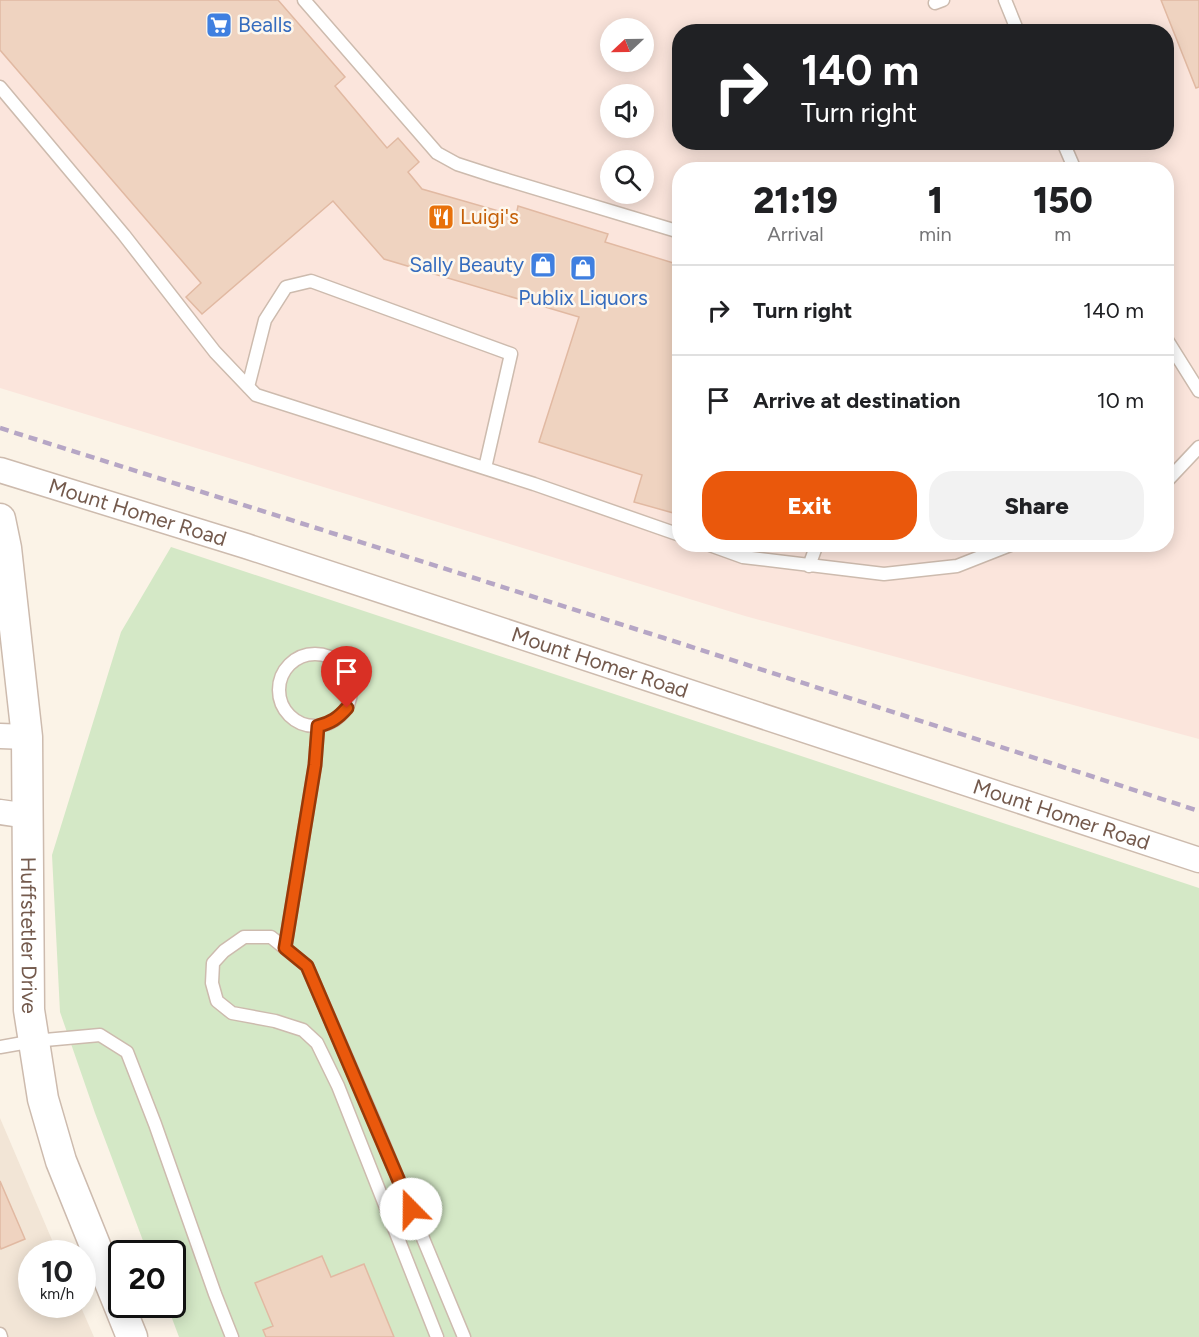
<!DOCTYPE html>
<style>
:root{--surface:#fff;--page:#f2f2f2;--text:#202124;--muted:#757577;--line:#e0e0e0;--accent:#ea580c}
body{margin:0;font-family:Figtree,sans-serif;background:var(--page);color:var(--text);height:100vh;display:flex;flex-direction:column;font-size:22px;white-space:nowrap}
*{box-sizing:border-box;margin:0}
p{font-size:20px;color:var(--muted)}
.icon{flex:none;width:33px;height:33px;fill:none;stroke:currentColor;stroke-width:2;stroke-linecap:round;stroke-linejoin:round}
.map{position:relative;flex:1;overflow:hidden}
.drawer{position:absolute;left:672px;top:162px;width:502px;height:390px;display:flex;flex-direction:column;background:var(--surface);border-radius:24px;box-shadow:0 3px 15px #0003}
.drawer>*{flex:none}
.banner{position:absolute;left:672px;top:24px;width:502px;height:126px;border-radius:24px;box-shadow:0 3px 15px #0003;background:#202124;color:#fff;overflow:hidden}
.needle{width:39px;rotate:248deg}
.controls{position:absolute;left:600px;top:18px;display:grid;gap:12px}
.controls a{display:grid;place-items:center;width:54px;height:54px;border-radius:50%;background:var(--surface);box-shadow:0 3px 15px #0003;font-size:30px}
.speed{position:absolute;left:18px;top:1240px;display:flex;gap:12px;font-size:30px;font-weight:700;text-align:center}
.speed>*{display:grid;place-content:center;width:78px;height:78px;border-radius:50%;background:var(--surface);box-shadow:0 3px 15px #0003;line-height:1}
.speed small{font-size:15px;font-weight:400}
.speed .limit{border:3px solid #111;border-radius:9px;background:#fff;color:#111}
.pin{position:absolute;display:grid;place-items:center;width:51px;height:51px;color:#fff;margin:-62px -26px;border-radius:50% 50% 50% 0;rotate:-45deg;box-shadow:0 0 6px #0007}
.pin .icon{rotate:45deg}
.me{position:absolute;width:66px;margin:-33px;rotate:338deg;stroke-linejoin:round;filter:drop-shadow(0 0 4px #0008)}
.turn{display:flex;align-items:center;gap:21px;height:126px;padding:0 30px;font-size:27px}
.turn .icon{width:78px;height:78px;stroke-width:2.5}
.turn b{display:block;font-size:42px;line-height:51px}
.eta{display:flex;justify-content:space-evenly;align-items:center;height:102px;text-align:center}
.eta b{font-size:36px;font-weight:800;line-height:42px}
.action{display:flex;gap:12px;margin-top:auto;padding:12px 30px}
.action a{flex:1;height:69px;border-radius:24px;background:var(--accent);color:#fff;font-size:24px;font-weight:800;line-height:69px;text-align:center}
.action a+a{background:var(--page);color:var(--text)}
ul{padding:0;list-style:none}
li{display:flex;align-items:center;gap:18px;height:90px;padding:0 30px;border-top:2px solid var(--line)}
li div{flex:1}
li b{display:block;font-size:22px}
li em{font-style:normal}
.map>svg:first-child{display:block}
</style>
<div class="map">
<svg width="1199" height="1337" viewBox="0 0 1199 1337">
<rect width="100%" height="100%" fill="#fbf3e7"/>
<path fill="#f2e5d6" d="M0,1118L58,1254H32V1305H80L94,1337H0Z"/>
<path fill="#fbe5dc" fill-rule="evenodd" d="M0,0H1199V739L745,616L0,388ZM610,28H644V62H610ZM680,32H1167V142H680ZM610,94H644V128H610ZM610,160H644V194H610ZM680,170H1167V544H680Z"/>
<path fill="#d4e8c6" d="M171,547L1199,888V1337H179L167,1305H172V1254H148L95,1113L60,1012L52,855L121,632Z"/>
<path fill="#efd3c0" stroke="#e1b9a2" stroke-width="1.5" d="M0,0H278L345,77L335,86L387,148L398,138L419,162L408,172L422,189L516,216L518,206L608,234L605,242L680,265V505L677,514L634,502L642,475L539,442L579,317L384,259L333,201L202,314L186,297L201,283L0,50Z
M1161,0H1199V87L1196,88Z
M0,1181L25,1239L1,1249L0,1246Z
M322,1256L331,1277L364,1264L394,1337H266L263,1330L273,1326L255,1283Z"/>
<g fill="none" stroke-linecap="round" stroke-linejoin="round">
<defs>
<path id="service" d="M304,0L437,153L457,164L494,176L680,232
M1005,0L1018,32
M935,3L943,0
M0,87L124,235L215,352L256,395L534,484L680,535
M1063,142L1075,170
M1167,340L1199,391
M248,387L265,320L286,287L311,281L511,354L485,468
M1167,481L1199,447
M707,544L743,557L884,574L957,566L1013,544
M809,566L817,544
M279 690a36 36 0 1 1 72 0a36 36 0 1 1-72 0Z
M285,948L315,765L318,726
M0,1047L34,1041L100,1035L127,1052L155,1124L215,1294L232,1337
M0,1334L1,1337
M437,1337L338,1086L317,1043L303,1030L275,1021L232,1013L217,1001L212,983L213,963L224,951L244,937H271L307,966L375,1123L464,1337"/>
<g id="minor">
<path id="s1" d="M0,470L246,546L1199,860"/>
<path d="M0,736L27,737"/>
<path d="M0,812L28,816"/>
</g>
<g id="tertiary">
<path id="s2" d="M0,519L6,548L27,737L29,1010L43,1099L61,1161L132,1337"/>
</g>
</defs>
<use href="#service" stroke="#cdbbae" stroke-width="15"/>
<use href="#minor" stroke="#cdbbae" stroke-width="27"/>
<use href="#tertiary" stroke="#cdbbae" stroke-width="33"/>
<use href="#service" stroke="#fff" stroke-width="12"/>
<use href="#minor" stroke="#fff" stroke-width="24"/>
<use href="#tertiary" stroke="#fff" stroke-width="30"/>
<path stroke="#b6a6c5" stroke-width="4.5" stroke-dasharray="9 6" stroke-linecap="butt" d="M0,428L664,638L1199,811"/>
</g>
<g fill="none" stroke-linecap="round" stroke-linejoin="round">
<defs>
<path id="route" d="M347,708C338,718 331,723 318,726L315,765L285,948L307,966L411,1209"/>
</defs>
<use href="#route" stroke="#983908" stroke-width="15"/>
<use href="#route" stroke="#ea580c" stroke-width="10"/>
</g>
<defs>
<symbol id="supermarket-square" viewBox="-11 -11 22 22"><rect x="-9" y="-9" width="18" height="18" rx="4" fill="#3f7fe0" stroke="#fef7ed"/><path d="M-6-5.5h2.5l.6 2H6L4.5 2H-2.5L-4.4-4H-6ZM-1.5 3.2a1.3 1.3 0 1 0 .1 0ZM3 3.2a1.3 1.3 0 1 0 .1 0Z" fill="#fff"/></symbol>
<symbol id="restaurant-square" viewBox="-11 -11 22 22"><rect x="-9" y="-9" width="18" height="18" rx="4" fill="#e8710a" stroke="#fef7ed"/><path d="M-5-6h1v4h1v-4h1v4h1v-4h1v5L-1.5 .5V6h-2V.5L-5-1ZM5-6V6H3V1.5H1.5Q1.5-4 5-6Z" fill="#fff"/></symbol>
<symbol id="shop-square" viewBox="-11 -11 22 22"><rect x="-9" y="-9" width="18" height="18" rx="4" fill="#3f7fe0" stroke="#fef7ed"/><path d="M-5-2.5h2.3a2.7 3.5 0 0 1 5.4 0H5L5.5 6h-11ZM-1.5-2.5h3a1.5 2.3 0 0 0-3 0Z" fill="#fff"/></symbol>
</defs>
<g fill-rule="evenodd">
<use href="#supermarket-square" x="204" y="10" width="30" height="30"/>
<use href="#restaurant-square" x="426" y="202" width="30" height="30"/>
<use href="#shop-square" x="528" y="250" width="30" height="30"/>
<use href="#shop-square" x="568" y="253" width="30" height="30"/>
</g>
<g text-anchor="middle" stroke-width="5" stroke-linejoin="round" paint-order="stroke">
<g font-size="21" fill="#366cbe" stroke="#fef7ed" text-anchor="start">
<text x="238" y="32">Bealls</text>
<text x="524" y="272" text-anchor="end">Sally Beauty</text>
<text x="583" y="305" text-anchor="middle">Publix Liquors</text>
</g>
<g font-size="21" fill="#c56008" stroke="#fef7ed" text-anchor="start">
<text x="460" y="224">Luigi's</text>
</g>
<g font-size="21" fill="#745a4d" stroke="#fef7ed">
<text dy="7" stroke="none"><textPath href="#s1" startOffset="144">Mount Homer Road</textPath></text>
<text dy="7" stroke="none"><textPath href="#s1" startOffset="630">Mount Homer Road</textPath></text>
<text dy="7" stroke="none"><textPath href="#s1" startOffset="1116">Mount Homer Road</textPath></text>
<text dy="7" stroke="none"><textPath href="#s2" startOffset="418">Huffstetler Drive</textPath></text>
</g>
</g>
</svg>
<div class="controls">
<a><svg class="needle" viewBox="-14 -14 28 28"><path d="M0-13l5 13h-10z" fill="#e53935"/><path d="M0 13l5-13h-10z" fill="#757577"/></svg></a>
<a><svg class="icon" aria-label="sound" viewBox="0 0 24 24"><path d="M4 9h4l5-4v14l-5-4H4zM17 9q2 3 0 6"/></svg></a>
<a><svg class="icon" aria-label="search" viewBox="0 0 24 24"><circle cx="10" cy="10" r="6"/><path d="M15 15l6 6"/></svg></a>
</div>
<div class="speed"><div>10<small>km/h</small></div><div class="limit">20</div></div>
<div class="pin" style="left:347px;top:708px;background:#d93025"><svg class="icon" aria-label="arrive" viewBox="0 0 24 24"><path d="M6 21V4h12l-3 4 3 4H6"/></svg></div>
<svg class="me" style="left:411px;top:1209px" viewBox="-20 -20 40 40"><circle r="19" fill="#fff"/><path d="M0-13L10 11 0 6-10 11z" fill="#ea580c"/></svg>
<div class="banner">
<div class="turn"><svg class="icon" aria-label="right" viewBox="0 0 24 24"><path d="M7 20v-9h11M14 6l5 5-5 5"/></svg><div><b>140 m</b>Turn right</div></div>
</div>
<section class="drawer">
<div class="eta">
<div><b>21:19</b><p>Arrival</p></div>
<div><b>1</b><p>min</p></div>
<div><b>150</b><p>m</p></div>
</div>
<ul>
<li><svg class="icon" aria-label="right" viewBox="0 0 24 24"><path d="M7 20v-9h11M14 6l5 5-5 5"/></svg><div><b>Turn right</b></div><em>140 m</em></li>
<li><svg class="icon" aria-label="arrive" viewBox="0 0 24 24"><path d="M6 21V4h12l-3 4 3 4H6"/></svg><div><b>Arrive at destination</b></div><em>10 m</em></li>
</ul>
<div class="action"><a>Exit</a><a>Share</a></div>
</section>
</div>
